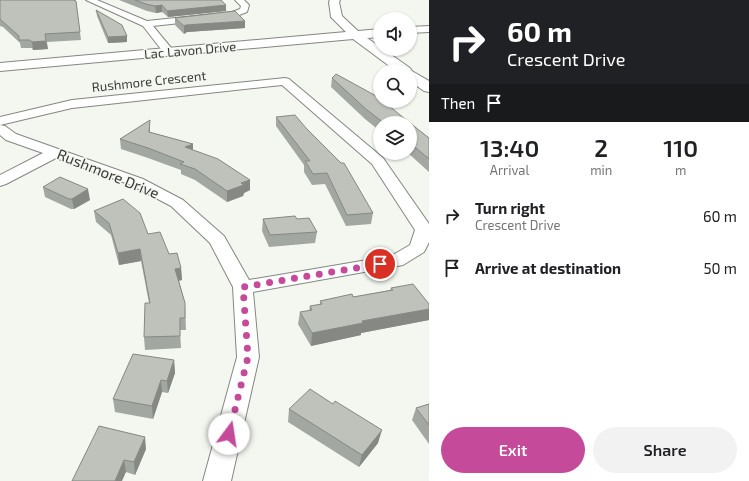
<!DOCTYPE html>
<style>
:root{--surface:#fff;--page:#f2f2f2;--text:#202124;--muted:#757577;--accent:#c54a9a}
body{margin:0;font-family:"Exo 2",sans-serif;background:var(--page);color:var(--text);height:100vh;display:flex;flex-direction:column;font-size:15px;white-space:nowrap}
*{box-sizing:border-box;margin:0}
p{font-size:13px;color:var(--muted)}
.icon{flex:none;width:22px;height:22px;fill:none;stroke:currentColor;stroke-width:2;stroke-linecap:round;stroke-linejoin:round}
.map{position:relative;flex:1;overflow:hidden}
.sheet{display:flex;flex-direction:column;background:var(--surface);width:320px}
.sheet>*{flex:none}
.top-card{background:#202124;color:#fff;overflow:hidden}
.fabs{position:absolute;left:373px;top:12px;display:grid;gap:8px}
.fabs a{display:grid;place-items:center;width:44px;height:44px;border-radius:50%;background:var(--surface);box-shadow:0 1px 3px #0004;font-size:20px}
.pin{position:absolute;display:grid;place-items:center;width:34px;height:34px;color:#fff;margin:-17px;border:2px solid #fff;border-radius:50%;box-shadow:0 1px 4px #0007}
.me{position:absolute;width:44px;margin:-22px;rotate:14deg;stroke-linejoin:round;filter:drop-shadow(0 0 3px #0008)}
.turn{display:flex;align-items:center;gap:14px;height:84px;padding:0 12px;font-size:18px}
.turn .icon{width:52px;height:52px;stroke-width:2.5}
.turn b{display:block;font-size:28px;line-height:34px}
.then{display:flex;align-items:center;height:38px;padding:0 12px;background:#0003;gap:8px;font-size:15px}
.eta{display:flex;justify-content:space-evenly;align-items:center;height:68px;text-align:center}
.eta b{font-size:24px;font-weight:600;line-height:28px}
.button{display:flex;gap:8px;margin-top:auto;padding:8px 12px}
.button a{flex:1;height:46px;border-radius:24px;background:var(--accent);color:#fff;font-size:16px;font-weight:600;line-height:46px;text-align:center}
.button a+a{background:var(--page);color:var(--text)}
ul{padding:0;list-style:none}
li{display:flex;align-items:center;gap:12px;height:52px;padding:0 12px}
li div{flex:1}
li b{display:block;font-size:15px}
li em{font-style:normal}
main{display:flex;flex:1;min-height:0}
.map>svg:first-child{display:block}
</style>
<main>
<div class="map">
<svg width="429" height="481" viewBox="0 0 429 481">
<rect width="100%" height="100%" fill="#f3f7f0"/>
<g fill="none" stroke-linecap="round" stroke-linejoin="round">
<defs>
<path id="minor" d="M86,0H97L147,21L232,12L240,9L241,6L235,0H244L249,5L247,12L234,17L153,26L172,49L177,52L172,55L164,53L143,26Z
M285,78L289,79L383,158L429,224V242L424,252L403,265L253,292L259,357L231,481H203L237,357L233,287L210,243L171,206L131,185L56,158L6,184L0,186V175L43,153L6,140L0,135V117L72,100ZM282,85L372,164L415,230L410,245L391,256L249,280L224,236L183,200L143,179L16,134L5,126L0,125L72,108Z"/>
<path id="tertiary" d="M330,0H340L339,2L342,16L358,31L380,29V37L367,38L380,47V49H383L410,68L412,71L429,81V92L424,91L410,81V71H396L353,39L0,71V63L346,32L331,17L329,2Z
M429,26V32L410,33V27Z"/>
</defs>
<use href="#minor" stroke="#838781" stroke-width="2"/>
<use href="#tertiary" stroke="#838781" stroke-width="2"/>
<use href="#minor" fill="#fff" fill-rule="evenodd"/>
<use href="#tertiary" fill="#fff" fill-rule="evenodd"/>
</g>
<path fill="#a3a7a1" d="M0,0L76,1L81,40L47,42L48,49L33,50L32,48H21L20,43L3,27L0,26Z
M119,0H221L226,5V11L168,17L162,12L156,13L147,11Z
M96,10L127,36V42L108,43L97,16Z
M175,18L245,28L187,32L184,34L175,25Z
M332,78L410,123H380V131L365,119L331,87Z
M276,117L373,213L371,224L346,226L325,184L312,185L304,172V165L276,126Z
M150,120V132L193,144V150L250,180V190L244,193L243,196L227,202L195,180L181,174V170L148,158L121,149L120,139Z
M410,123L429,138V172L408,153H410Z
M43,187L90,200L74,209H71L45,197Z
M94,211L148,234L169,254L181,268L182,280L179,281L185,303L186,330H180L181,348L145,350L144,337L149,303L141,261L119,265L111,235L96,222Z
M263,219H297L317,232L315,243L269,247L262,231Z
M391,288L429,320L361,333V335L311,346L298,324L300,312L309,311L310,306L320,304V301L353,297L390,290Z
M174,360L175,373L168,393L162,392L153,419L115,412L113,399Z
M429,404V444L412,420L416,408Z
M289,409L378,443L359,467L288,422Z
M146,449L135,475L126,472L72,481Z"/>
<path fill="#858883" d="M162,5V12L156,13L155,6Z
M226,5V11L168,17L167,11Z
M245,21V28L187,32L184,34V26L186,25Z
M127,36V42L108,43V37Z
M46,41L48,49L33,50L32,42Z
M150,120V141L149,132Z
M193,144V154L185,147Z
M250,180V190L244,193L243,196L227,202V191L241,183Z
M88,189L90,200L74,209L72,199Z
M140,249L141,261L119,265L118,253Z
M181,268L182,280L176,281L175,269Z
M429,309V320L361,333V335L311,346L312,333L362,321Z
M174,360L175,373L168,393L167,381Z
M161,380L162,392L153,419L152,406Z
M382,430L378,443L359,467L362,455Z
M145,437L146,449L135,475L134,462Z
M124,460L126,472L122,481H115Z"/>
<path fill="#bec2bb" stroke="#858883" d="M0,0H73L76,1L80,32L45,34L46,41L32,42L30,40H19V36L1,20L0,19Z
M135,0H221L226,5L167,11L162,5L155,6L146,4Z
M96,10L122,25L127,36L108,37Z
M235,11L245,21L186,25L184,26L175,18Z
M336,74L378,97L380,99V101H383L410,123H384L367,110L332,78Z
M295,115L306,128L341,163H344L373,213L347,215L327,173L313,174L305,161H310L276,117Z
M150,120L149,132L193,144L185,147L218,159L250,180L241,183L244,185L227,191L195,169L180,164L184,162L148,148L120,139Z
M410,123L429,138V159L410,143Z
M60,177L88,189L72,199H69L43,187Z
M123,199L140,213L148,234L160,232L169,254L177,253L181,268L175,269L185,303V318H180V336L144,337L145,303H150L140,249L118,253L109,223L94,211Z
M295,216L297,219L309,218L317,232L270,235L263,219Z
M413,284L429,304V309L362,321L363,323L312,333L300,312L312,310L310,306L322,304L320,301L352,294L353,297L393,290L391,288Z
M133,354L174,360L167,381L161,380L152,406L113,399Z
M310,389L333,404L335,401L382,430L362,455L289,409Z
M429,404V425L416,408Z
M99,426L145,437L134,462L124,460L115,481H72Z"/>
<g fill="none" stroke-linecap="round" stroke-linejoin="round">
<path stroke="#c54a9a" stroke-width="7" stroke-dasharray="0 12.6" d="M229,434L248,357L243,287L380,264"/>
</g>
<g text-anchor="middle" stroke-width="3" stroke-linejoin="round" paint-order="stroke">
<g font-size="13" fill="#393b38" stroke="#f3f7f0">
<text transform="translate(190 50) rotate(-5)" y="5">Lac Lavon Drive</text>
<text transform="translate(149 81) rotate(-6)" y="5">Rushmore Crescent</text>
</g>
<g font-size="15" fill="#393b38" stroke="#f3f7f0">
<text transform="translate(108 174) rotate(22)" y="5">Rushmore Drive</text>
</g>
</g>
</svg>
<div class="fabs">
<a><svg class="icon" aria-label="sound" viewBox="0 0 24 24"><path d="M4 9h4l5-4v14l-5-4H4zM17 9q2 3 0 6"/></svg></a>
<a><svg class="icon" aria-label="search" viewBox="0 0 24 24"><circle cx="10" cy="10" r="6"/><path d="M15 15l6 6"/></svg></a>
<a><svg class="icon" aria-label="layers" viewBox="0 0 24 24"><path d="M12 4l9 5-9 5-9-5zM3 14l9 5 9-5"/></svg></a>
</div>
<div class="pin" style="left:380px;top:264px;background:#d93025"><svg class="icon" aria-label="arrive" viewBox="0 0 24 24"><path d="M6 21V4h12l-3 4 3 4H6"/></svg></div>
<svg class="me" style="left:229px;top:434px" viewBox="-20 -20 40 40"><circle r="19" fill="#fff"/><path d="M0-13L10 11 0 6-10 11z" fill="#c54a9a"/></svg>
</div>
<section class="sheet">
<div class="top-card">
<div class="turn"><svg class="icon" aria-label="right" viewBox="0 0 24 24"><path d="M7 20v-9h11M14 6l5 5-5 5"/></svg><div><b>60 m</b>Crescent Drive</div></div>
<div class="then">Then<svg class="icon" aria-label="arrive" viewBox="0 0 24 24"><path d="M6 21V4h12l-3 4 3 4H6"/></svg></div>
</div>
<div class="eta">
<div><b>13:40</b><p>Arrival</p></div>
<div><b>2</b><p>min</p></div>
<div><b>110</b><p>m</p></div>
</div>
<ul>
<li><svg class="icon" aria-label="right" viewBox="0 0 24 24"><path d="M7 20v-9h11M14 6l5 5-5 5"/></svg><div><b>Turn right</b><p>Crescent Drive</p></div><em>60 m</em></li>
<li><svg class="icon" aria-label="arrive" viewBox="0 0 24 24"><path d="M6 21V4h12l-3 4 3 4H6"/></svg><div><b>Arrive at destination</b></div><em>50 m</em></li>
</ul>
<div class="button"><a>Exit</a><a>Share</a></div>
</section>
</main>
